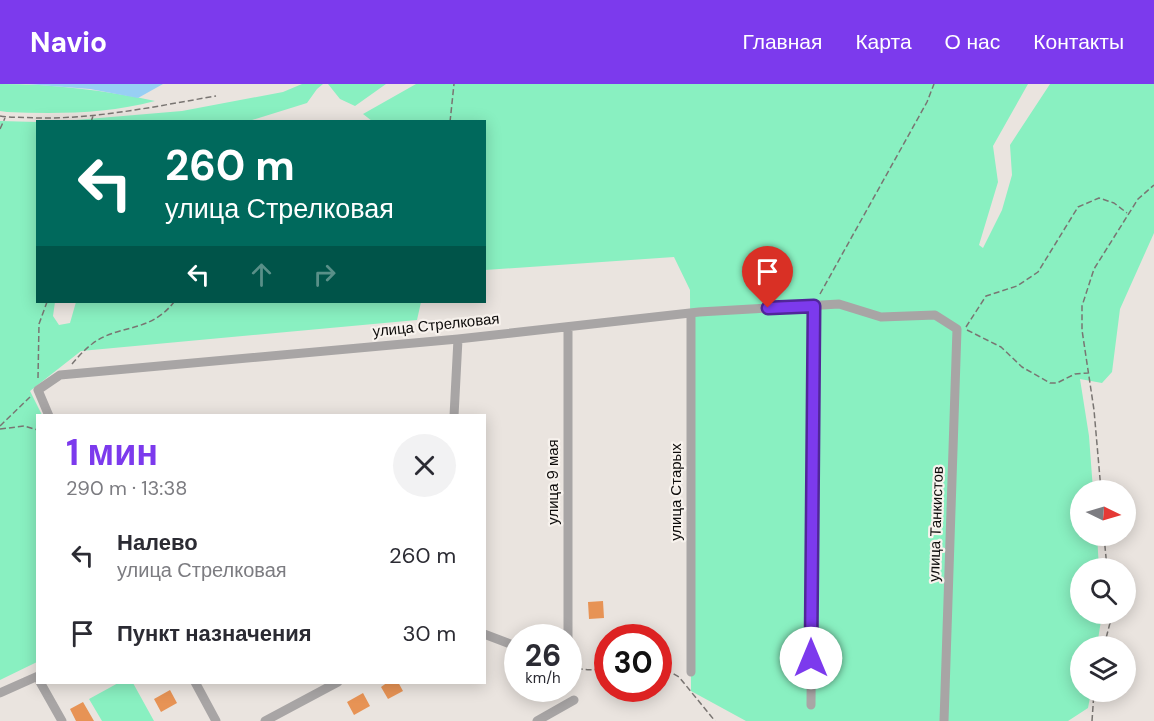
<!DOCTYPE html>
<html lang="ru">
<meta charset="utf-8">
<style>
:root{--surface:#fff;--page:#f2f2f3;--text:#2b2b33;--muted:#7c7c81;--accent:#7c3aed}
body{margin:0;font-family:"DM Sans",sans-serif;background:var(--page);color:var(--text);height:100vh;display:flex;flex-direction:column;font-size:22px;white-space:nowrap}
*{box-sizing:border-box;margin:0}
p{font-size:20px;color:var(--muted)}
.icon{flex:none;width:33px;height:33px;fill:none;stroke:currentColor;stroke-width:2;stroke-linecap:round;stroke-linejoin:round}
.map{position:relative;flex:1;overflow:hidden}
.drawer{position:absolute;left:36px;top:330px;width:450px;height:270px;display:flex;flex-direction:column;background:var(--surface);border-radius:0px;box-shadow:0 3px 15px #0003}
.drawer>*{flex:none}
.guide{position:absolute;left:36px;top:36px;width:450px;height:183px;border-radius:0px;box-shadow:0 3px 15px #0003;background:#00695c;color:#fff;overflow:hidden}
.needle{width:39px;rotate:95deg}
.controls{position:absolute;left:1070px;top:396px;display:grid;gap:12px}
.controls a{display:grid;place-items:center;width:66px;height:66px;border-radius:50%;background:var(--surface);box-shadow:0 3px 15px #0003;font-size:30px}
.speed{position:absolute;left:504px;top:540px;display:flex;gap:12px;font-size:30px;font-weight:700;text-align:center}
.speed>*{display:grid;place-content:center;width:78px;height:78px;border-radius:50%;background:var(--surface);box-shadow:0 3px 15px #0003;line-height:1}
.speed small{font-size:15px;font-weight:400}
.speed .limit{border:9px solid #d22;background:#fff;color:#111}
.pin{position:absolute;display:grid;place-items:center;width:51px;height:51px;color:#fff;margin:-62px -26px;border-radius:50% 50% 50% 0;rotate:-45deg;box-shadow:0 0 6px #0007}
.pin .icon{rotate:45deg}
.me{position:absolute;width:66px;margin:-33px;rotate:0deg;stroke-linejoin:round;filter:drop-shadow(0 0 4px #0008)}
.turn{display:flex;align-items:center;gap:21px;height:126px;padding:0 30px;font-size:27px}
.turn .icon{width:78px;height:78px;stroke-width:2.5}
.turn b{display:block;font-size:42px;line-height:51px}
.lanes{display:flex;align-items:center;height:57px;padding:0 30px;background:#0003;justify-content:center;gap:30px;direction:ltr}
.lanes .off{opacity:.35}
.round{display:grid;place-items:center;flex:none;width:63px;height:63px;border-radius:32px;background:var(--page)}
.head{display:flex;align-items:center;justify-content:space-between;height:102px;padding:0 30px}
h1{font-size:36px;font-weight:700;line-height:45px;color:var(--accent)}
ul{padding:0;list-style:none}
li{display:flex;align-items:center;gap:18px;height:78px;padding:0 30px}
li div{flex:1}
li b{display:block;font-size:22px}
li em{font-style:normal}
header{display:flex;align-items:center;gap:36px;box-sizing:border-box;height:84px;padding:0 30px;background:var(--accent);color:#fff}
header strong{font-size:28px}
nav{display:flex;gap:33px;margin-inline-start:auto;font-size:21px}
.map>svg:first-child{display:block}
</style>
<header>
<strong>Navio</strong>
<nav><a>Главная</a><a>Карта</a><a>О нас</a><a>Контакты</a></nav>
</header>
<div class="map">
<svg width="1154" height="637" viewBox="0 0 1154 637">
<rect width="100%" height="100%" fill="#eae4df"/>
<path fill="#89f0c1" d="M0,0C52,0 104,6 155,17C106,30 56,30 7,28L0,27Z
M302,0H323L317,5L307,19L249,37H64L182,27L283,8Z
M328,0H386L355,22L340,15Z
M416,0H1028L993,62L998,98L979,161L983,164L1002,126L1012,91L1010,61L1050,0H1154V149L1120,225L1112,288L1102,299L1080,295L1089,352L1093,406H1080V452H1097L1099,484H1080V530H1102L1097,562H1080V608H1091L1088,624L1068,637H746L691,607L690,206L674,173L485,186L484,38L372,37L363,30Z
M0,37L37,38L38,218H55L53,232L59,241L70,239L76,218H421L417,236L81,267L30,307L42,331L38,332L37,578L0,596Z
M120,598L133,599L154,637H102L89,615Z"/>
<path fill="#98cff4" d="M26,0H163L138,14L90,5Z"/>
<path fill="#e79355" d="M603,517L604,534L589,535L588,518Z
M388,598H398L403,607L388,615L381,603Z
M170,606L177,619L161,628L154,615Z
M363,609L370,622L354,631L347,618Z
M83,618L94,637H76L70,625Z"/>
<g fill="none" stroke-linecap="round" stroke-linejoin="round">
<path stroke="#797572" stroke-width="1.5" stroke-dasharray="6 3" stroke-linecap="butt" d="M0,32C12,34 25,33 37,34C98,35 157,22 216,12
M91,38L93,32
M450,38L454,0
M0,45L5,34
M820,210L927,18L934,0
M966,243L986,212L1017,202L1038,188L1078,123L1099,114L1114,119L1127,129
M967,246L1001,263L1022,283L1050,299H1057L1075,290L1088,289
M72,280C78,273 85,265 92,260C120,239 149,250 174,218
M38,294L39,240L47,218
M0,342L30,313
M0,345L24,342L38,346
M1101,406L1094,326L1082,246V222L1094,185L1138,115L1154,101
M1104,452L1107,484
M1104,562L1110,539L1109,530
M658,581L679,593L715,637
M568,582C582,586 594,588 608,582
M1092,637L1094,608"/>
<path stroke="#a8a5a5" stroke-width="9" d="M49,332L38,306L60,291L458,255L699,228L839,220L881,233L935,231L957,245L944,637
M454,332L458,255
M484,550L518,563
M568,554V243
M691,588V229
M40,598L62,637
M195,598L216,637
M0,609L38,592
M811,621L814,222
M265,637L338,598
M537,637L574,616"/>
</g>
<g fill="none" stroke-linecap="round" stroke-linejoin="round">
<defs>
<path id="route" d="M768,224L814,222L811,574"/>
</defs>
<use href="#route" stroke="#51269a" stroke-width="15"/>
<use href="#route" stroke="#7c3aed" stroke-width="10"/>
</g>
<g text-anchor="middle" stroke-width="4.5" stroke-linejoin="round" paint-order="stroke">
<g font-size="15" fill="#0d0b0a" stroke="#f7f2ed">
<text transform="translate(436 241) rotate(-6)" y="5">улица Стрелковая</text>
<text transform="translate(553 398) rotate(-90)" y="5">улица 9 мая</text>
<text transform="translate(676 408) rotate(-90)" y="5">улица Старых</text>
<text transform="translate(936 440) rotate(-88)" y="5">улица Танкистов</text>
</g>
</g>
</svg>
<div class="controls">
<a><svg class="needle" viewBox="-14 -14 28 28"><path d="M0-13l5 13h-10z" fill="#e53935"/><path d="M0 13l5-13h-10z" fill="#7c7c81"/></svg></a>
<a><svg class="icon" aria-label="search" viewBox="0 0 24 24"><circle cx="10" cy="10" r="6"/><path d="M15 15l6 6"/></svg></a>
<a><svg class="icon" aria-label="layers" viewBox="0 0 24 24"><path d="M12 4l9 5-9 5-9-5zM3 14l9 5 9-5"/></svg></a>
</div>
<div class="speed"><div>26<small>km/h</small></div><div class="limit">30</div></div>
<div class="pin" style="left:768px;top:224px;background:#d93025"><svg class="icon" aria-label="arrive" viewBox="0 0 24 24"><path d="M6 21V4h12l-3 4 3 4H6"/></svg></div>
<svg class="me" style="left:811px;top:574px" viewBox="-20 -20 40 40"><circle r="19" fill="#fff"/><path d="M0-13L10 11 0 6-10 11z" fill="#7c3aed"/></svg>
<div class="guide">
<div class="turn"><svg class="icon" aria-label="left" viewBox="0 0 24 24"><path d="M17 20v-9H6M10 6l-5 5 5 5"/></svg><div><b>260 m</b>улица Стрелковая</div></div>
<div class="lanes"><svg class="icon" aria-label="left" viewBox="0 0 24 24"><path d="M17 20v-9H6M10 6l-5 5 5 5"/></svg><svg class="icon off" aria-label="ahead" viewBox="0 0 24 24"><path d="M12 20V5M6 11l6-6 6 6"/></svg><svg class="icon off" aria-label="right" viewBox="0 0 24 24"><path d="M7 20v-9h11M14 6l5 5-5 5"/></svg></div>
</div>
<section class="drawer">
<div class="head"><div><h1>1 мин</h1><p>290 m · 13:38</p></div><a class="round"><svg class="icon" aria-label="close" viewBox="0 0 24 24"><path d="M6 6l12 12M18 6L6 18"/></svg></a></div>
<ul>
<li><svg class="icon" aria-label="left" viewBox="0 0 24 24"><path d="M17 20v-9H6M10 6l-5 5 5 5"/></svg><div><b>Налево</b><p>улица Стрелковая</p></div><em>260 m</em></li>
<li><svg class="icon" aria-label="arrive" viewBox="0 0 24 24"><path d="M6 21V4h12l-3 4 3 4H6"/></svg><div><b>Пункт назначения</b></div><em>30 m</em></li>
</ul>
</section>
</div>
